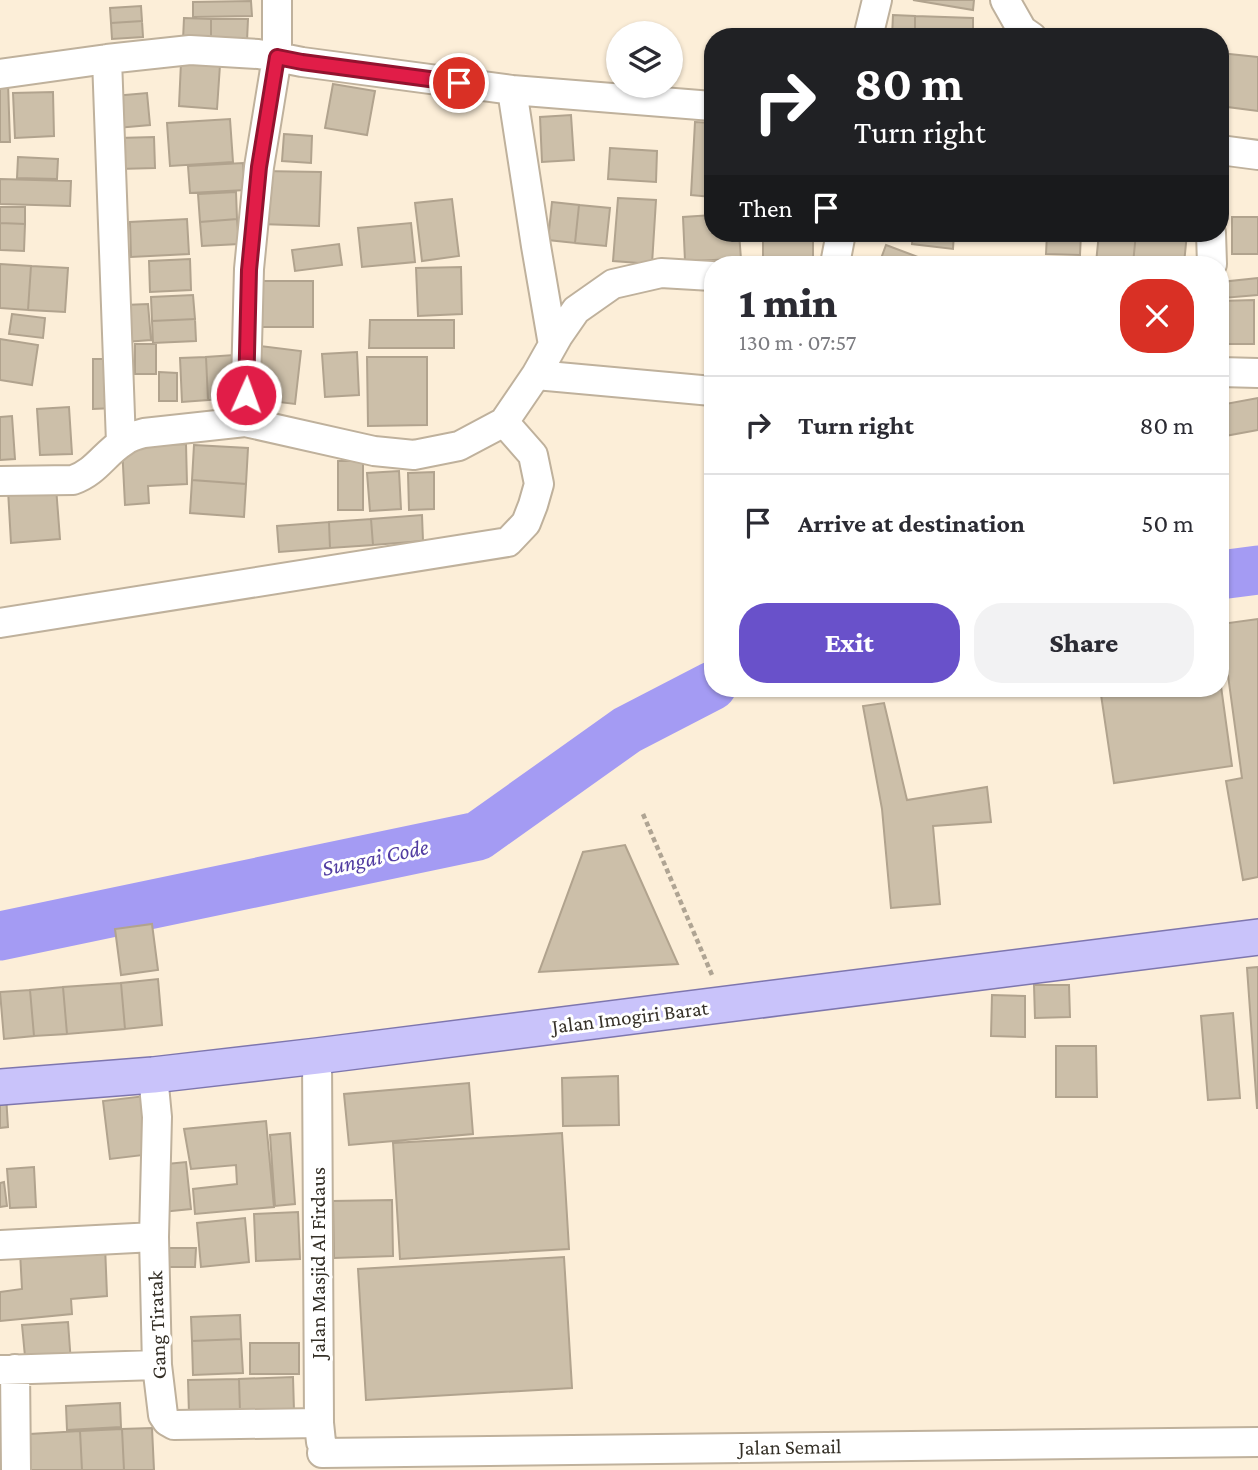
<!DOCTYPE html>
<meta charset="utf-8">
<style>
:root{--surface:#fff;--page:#f2f2f3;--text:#2b2b33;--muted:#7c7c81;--line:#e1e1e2;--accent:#6951ca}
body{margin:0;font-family:"Crimson Pro",serif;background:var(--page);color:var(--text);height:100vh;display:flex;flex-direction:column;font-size:26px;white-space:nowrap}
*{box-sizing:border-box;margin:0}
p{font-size:23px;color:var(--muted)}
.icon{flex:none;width:38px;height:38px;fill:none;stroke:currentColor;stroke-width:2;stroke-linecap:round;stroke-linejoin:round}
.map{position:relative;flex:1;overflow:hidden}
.panel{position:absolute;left:704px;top:256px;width:525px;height:441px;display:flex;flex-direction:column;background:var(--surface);border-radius:28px;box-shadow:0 2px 5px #0004}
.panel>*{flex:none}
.top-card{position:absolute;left:704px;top:28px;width:525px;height:214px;border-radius:28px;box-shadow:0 2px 5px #0004;background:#202124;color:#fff;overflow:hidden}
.fabs{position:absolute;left:606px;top:21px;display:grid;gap:14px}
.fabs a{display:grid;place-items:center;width:77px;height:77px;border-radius:50%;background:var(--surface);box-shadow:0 2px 5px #0004;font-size:35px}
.pin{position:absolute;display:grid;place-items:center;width:60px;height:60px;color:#fff;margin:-30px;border:4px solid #fff;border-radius:50%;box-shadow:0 2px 7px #0007}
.me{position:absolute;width:77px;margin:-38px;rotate:2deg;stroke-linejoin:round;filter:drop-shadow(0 0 5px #0008)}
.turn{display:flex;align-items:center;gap:24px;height:147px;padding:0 35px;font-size:32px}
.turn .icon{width:91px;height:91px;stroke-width:2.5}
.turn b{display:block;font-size:49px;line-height:60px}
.then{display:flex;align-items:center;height:66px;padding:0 35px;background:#0003;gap:14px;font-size:26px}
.round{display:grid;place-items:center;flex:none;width:74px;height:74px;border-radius:28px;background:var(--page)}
.summary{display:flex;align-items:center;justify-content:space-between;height:119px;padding:0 35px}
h1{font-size:42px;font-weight:800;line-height:52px}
.button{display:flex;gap:14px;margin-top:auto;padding:14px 35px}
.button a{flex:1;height:80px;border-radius:28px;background:var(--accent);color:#fff;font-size:28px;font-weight:800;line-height:80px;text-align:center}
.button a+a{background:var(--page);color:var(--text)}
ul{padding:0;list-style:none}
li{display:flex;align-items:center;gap:21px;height:98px;padding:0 35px;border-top:2px solid var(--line)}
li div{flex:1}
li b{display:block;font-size:26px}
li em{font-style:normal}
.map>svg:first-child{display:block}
</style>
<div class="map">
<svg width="1258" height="1470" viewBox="0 0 1258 1470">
<rect width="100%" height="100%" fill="#fceed8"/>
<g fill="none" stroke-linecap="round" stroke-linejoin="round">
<path stroke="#a49bf3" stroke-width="49" d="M1220,575L1258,570
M0,936L478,836L627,730L712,686"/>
</g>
<path fill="#ccbfa9" stroke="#b1a38e" stroke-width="2" d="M913,0H974L973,10Z
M251,1L252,16L193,17V2Z
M141,6L142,21L111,23L110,8Z
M893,15L915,16V37H892Z
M915,16L973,18V37H915Z
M184,18L211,19V41L183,40Z
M211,19H248L247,41H211Z
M142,21L143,37L112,39L111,23Z
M1220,53L1258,57V111L1220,106Z
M181,62L220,65L217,109L179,106Z
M0,83H8L10,142H0Z
M333,84L375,91L367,135L325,128Z
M53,92L54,136L15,138L13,93Z
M147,93L150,125L117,128L114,96Z
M571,115L574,160L542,162L540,117Z
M230,119L233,162L170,166L167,123Z
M695,122L712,123V197L691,195Z
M284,134L312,136L311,163L282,161Z
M154,137L155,168L119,169L118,138Z
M610,148L657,151L656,182L608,179Z
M18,157L58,159L57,179L17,178Z
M243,163L245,190L190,193L188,166Z
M261,171L321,172L319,226L260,224Z
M0,179L71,181L70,206L0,204Z
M236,192L237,219L200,222L198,194Z
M618,198L656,200L652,264L613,261Z
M452,199L459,256L422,261L415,203Z
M552,202L579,205L575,243L548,240Z
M579,205L610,208L606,246L575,243Z
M0,207H25V224L0,223Z
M712,215V233H739L741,259L685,261L683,217Z
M1232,217H1258V254H1232Z
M187,219L189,254L131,257L130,222Z
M237,219L239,244L202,246L200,222Z
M0,223L25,224L24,251L0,250Z
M411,223L415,262L362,267L358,228Z
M763,233H792L793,236H813V264H763Z
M913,233H954L953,249L912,244Z
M1047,233H1081L1080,255L1046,254Z
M1099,233H1136L1133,264L1096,263Z
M1136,233H1187L1184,264H1133Z
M339,244L342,265L295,271L292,250Z
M886,245L918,257L915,264H879Z
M190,259L191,290L150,292L149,261Z
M0,264L31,266L28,310L0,308Z
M31,266L68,268L65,312L28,310Z
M461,267L462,314L418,316L416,268Z
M1258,278V295L1223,298L1221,282Z
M261,281H313V327H261Z
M193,295L195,319L152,321L151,297Z
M1254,300V344H1220V301Z
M148,304L151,340L125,342L124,305Z
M12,314L45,318L43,338L9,334Z
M195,319L196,341L153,343L152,321Z
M370,320H454V348H369Z
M0,339L38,345L32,385L0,380Z
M135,344H156V374H135Z
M260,346L301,351L295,404L254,399Z
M357,352L359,395L325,397L322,354Z
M234,355L237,399L208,400L206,357Z
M206,357L208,400L182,402L180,358Z
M367,357H427V425L368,426Z
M93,359H113L114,408L93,409Z
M159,372L177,373V401H159Z
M1258,398V430L1225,436L1220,405Z
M69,407L72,454L40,455L37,409Z
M12,416L15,459L0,460V417Z
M186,444L187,484L148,486L149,503L125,505L122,446Z
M194,445L248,448L246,484L192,480Z
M338,461H363V510H338Z
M399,471L401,509L370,511L367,473Z
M434,472V509L409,510L408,473Z
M192,480L246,484L244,517L190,513Z
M56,487L60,539L11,543L8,490Z
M422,515L423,541L373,545L371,519Z
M371,519L373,545L330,548L329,522Z
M329,522L330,548L279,552L277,526Z
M1258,619V877L1243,880L1226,781L1242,778L1221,624Z
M1220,679L1232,766L1114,783L1100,688H1220Z
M884,703L907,800L987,787L991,822L933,826L940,904L891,908L882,809L863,706Z
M625,845L678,964L539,972L583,852Z
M152,924L158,970L121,975L115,929Z
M1258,967V1108H1257L1247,968Z
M158,979L162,1025L125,1029L121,983Z
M121,983L125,1029L67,1034L63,987Z
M1034,985H1069L1070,1017L1035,1018Z
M63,987L67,1034L34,1036L30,990Z
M30,990L34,1036L4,1039L0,992Z
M992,995L1025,996V1037L991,1036Z
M1233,1013L1240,1098L1208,1100L1201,1016Z
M1056,1046H1096L1097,1097H1056Z
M618,1076L619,1125L563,1126L562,1078Z
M469,1083L473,1134L349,1145L344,1094Z
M6,1095L8,1127L0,1128V1096Z
M145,1096L152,1154L110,1159L103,1101Z
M266,1121L274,1207L195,1214L193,1189L237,1184L236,1165L191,1169L184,1129Z
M290,1133L295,1204L275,1206L270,1135Z
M562,1133L569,1249L400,1259L393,1143Z
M186,1162L191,1209L162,1212L157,1165Z
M34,1167L36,1207L10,1208L7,1169Z
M4,1182L7,1206L0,1207V1183Z
M392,1200L393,1256L334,1258L333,1201Z
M298,1212L300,1259L256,1261L254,1214Z
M245,1218L249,1262L201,1267L197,1223Z
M105,1245L107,1296L71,1299L72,1314L0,1321V1292L22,1289L20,1252Z
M168,1248H196L195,1267H168Z
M564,1257L572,1388L366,1400L358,1269Z
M240,1315L241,1339L192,1341L191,1317Z
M68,1322L71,1363L26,1367L22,1325Z
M241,1339L243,1373L193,1375L192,1341Z
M250,1343H299V1374H250Z
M293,1377L294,1411L240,1412L239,1379Z
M239,1379L240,1412L189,1414L188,1380Z
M120,1403L121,1427L67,1430L66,1406Z
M152,1428L154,1470H124L122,1429Z
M122,1429L124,1470H82L80,1431Z
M80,1431L82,1470H31L30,1434Z"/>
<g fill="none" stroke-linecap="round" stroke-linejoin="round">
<defs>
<path id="minor" d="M277,0V57L302,62L512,90L712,106
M1005,0L1022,30L1032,37
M868,37L877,0
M107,59L121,443
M0,74L107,59L190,50L258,54L277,57L259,167L249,269L245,422
M512,90L536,246L553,345
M1220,150L1258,155
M1211,233L1212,264
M835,264L841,233
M1220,372L1258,373
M536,375L712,391
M0,481L73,480C96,472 104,454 123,442C129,437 136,435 144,433L245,422L374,451L414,455L459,446L504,422L536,375L558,336L576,310L613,284L661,273L712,276
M0,623L508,542L526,523L533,505L539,484L533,455L504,422
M317,1056L319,1423L321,1442
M153,1075L157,1117L154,1237L157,1365L163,1415L167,1421L174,1425L319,1423
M0,1245L154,1237
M15,1369L16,1470
M0,1370L157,1365
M322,1453L1258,1442"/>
<path id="major" d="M0,1087L153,1075L317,1056L1258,937"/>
</defs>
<use href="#minor" stroke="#bfb19c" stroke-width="32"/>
<use href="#major" stroke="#7e76ae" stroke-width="38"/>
<path stroke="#afa493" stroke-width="4.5" stroke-dasharray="5 3.5" stroke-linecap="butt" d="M643,814L712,975"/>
<use href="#minor" stroke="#fff" stroke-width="28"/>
<use href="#major" stroke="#c9c3fa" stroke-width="35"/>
</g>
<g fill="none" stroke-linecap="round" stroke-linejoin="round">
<defs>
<path id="route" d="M246,395L249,270L259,167L277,57L302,62L459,83"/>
</defs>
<use href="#route" stroke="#92132f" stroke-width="18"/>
<use href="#route" stroke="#e11d48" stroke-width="12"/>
</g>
<g text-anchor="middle" stroke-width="6" stroke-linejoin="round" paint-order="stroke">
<g font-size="21" fill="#353027" stroke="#fff">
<text transform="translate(630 1017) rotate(-7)" y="7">Jalan Imogiri Barat</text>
<text transform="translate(318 1263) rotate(-90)" y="7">Jalan Masjid Al Firdaus</text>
<text transform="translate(157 1325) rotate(-92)" y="7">Gang Tiratak</text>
<text transform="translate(790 1447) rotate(-1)" y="7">Jalan Semail</text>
</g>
<g font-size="23" font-style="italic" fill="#513ca1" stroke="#fff">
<text transform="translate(375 857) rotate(-12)" y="8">Sungai Code</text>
</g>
</g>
</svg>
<div class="fabs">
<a><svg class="icon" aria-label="layers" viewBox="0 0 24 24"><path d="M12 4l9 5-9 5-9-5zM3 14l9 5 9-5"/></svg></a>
</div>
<div class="pin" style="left:459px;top:83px;background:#d93025"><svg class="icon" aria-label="arrive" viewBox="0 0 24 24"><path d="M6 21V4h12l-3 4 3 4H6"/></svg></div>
<svg class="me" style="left:246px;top:395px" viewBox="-20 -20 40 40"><circle r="17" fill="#e11d48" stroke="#fff" stroke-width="3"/><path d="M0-11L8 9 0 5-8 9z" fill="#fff"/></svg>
<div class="top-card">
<div class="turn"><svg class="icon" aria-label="right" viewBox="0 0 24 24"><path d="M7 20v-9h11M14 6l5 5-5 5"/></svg><div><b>80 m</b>Turn right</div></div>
<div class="then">Then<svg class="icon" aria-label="arrive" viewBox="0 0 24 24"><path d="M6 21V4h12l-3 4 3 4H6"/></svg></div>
</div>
<section class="panel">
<div class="summary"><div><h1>1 min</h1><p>130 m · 07:57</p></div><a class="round" style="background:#d93025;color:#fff"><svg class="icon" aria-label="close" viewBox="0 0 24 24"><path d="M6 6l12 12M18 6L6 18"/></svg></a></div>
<ul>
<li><svg class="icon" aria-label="right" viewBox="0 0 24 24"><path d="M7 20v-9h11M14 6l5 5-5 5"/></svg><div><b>Turn right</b></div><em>80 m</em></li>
<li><svg class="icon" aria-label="arrive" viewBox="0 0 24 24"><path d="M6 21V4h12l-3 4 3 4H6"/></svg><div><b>Arrive at destination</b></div><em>50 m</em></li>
</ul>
<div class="button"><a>Exit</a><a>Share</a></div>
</section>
</div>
